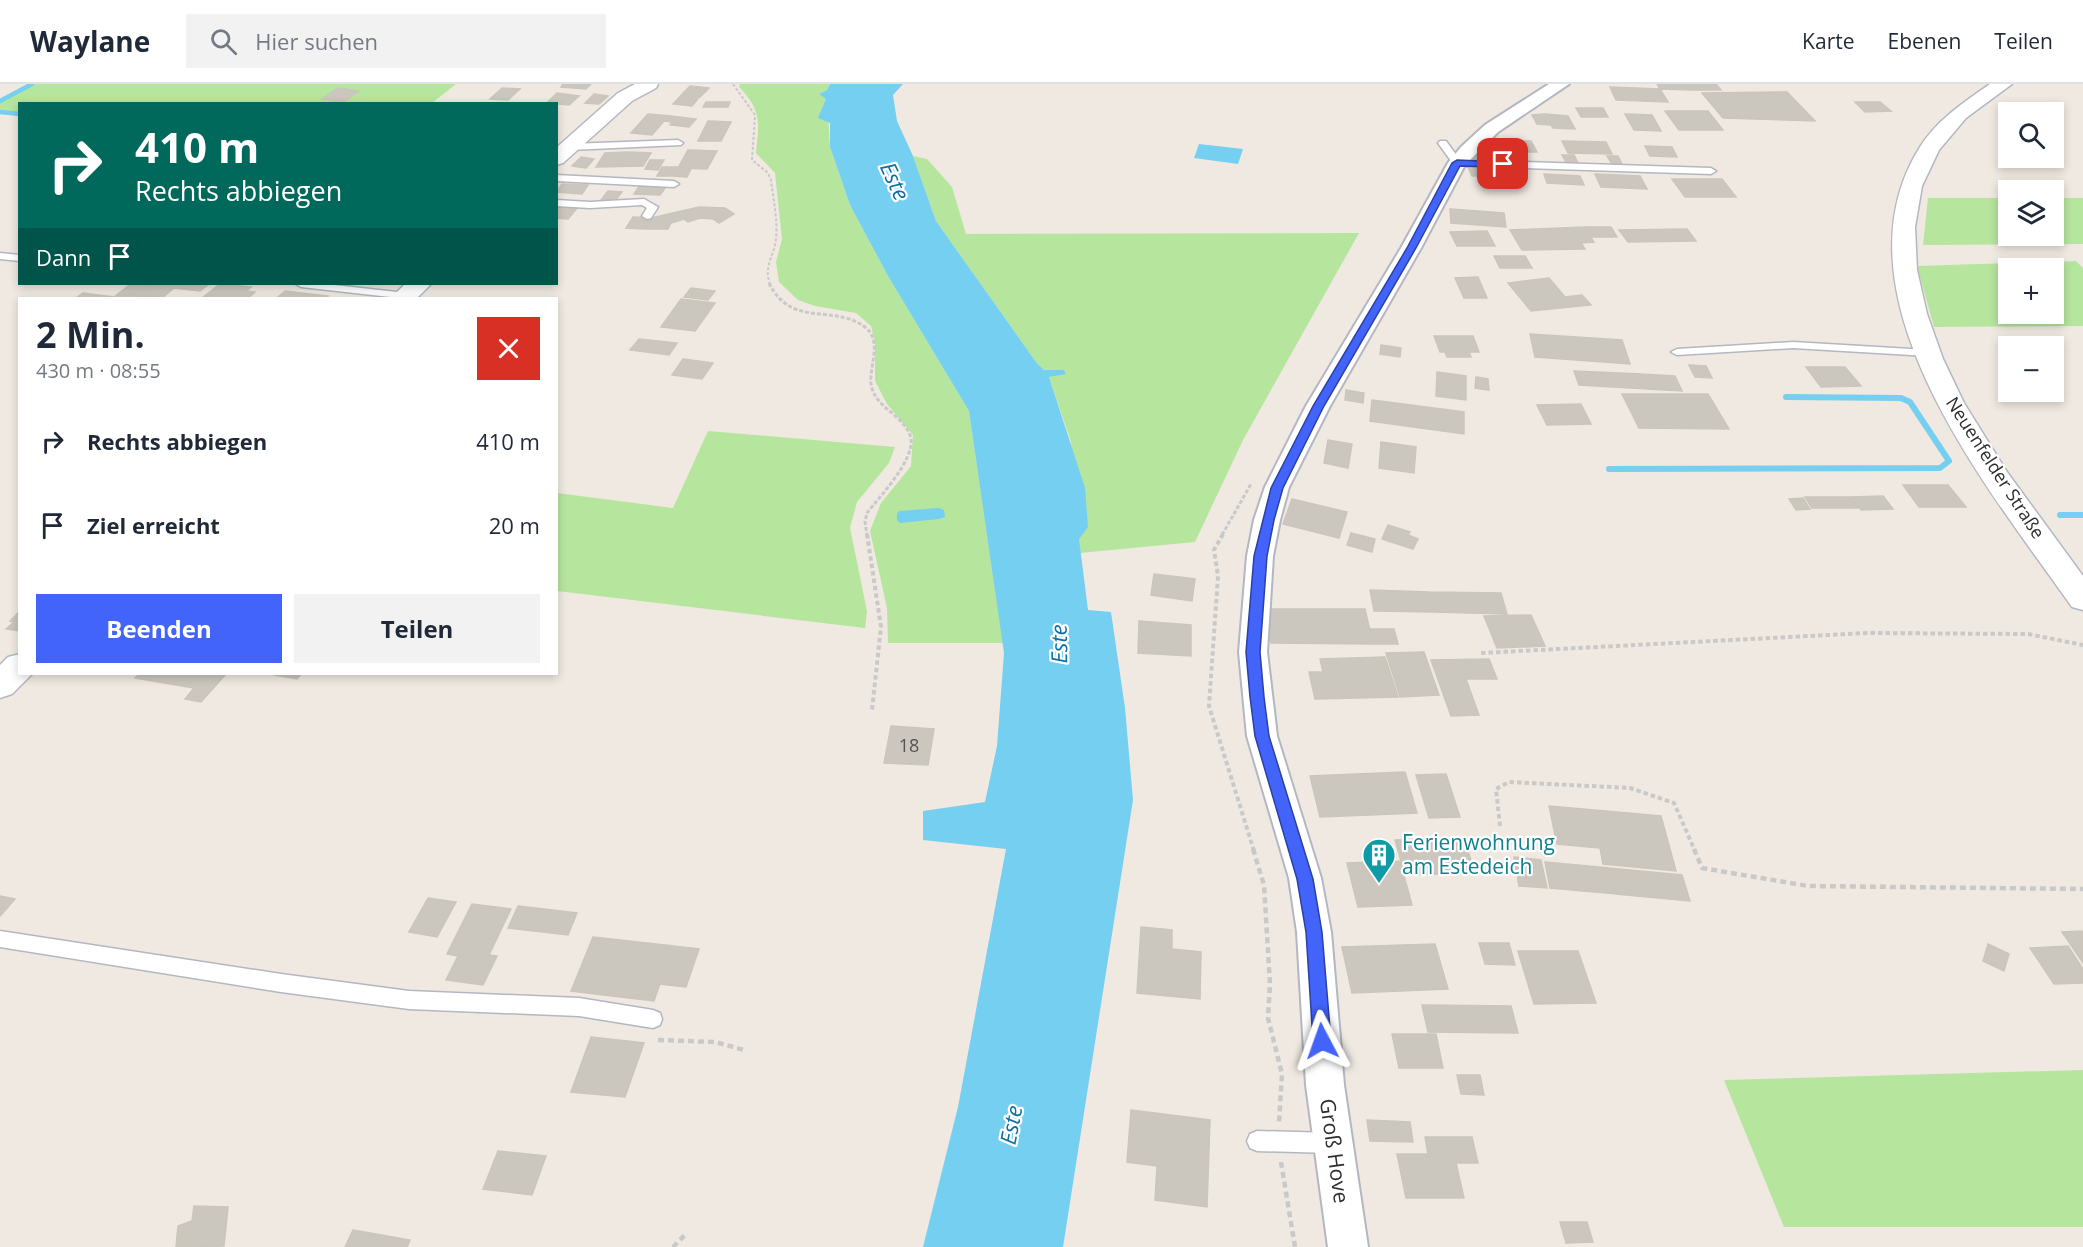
<!DOCTYPE html>
<html lang="de">
<meta charset="utf-8">
<style>
:root{--surface:#fff;--page:#f2f2f3;--text:#1f2937;--muted:#747a83;--line:#e0e1e3;--accent:#4264fb}
body{margin:0;font-family:"Open Sans",sans-serif;background:var(--page);color:var(--text);height:100vh;display:flex;flex-direction:column;font-size:22px;white-space:nowrap}
*{box-sizing:border-box;margin:0}
p{font-size:20px;color:var(--muted)}
.icon{flex:none;width:33px;height:33px;fill:none;stroke:currentColor;stroke-width:2;stroke-linecap:round;stroke-linejoin:round}
.map{position:relative;flex:1;overflow:hidden}
.drawer{position:absolute;left:18px;top:213px;width:540px;height:378px;display:flex;flex-direction:column;background:var(--surface);border-radius:0px;box-shadow:0 3px 9px #0003}
.drawer>*{flex:none}
.guide{position:absolute;left:18px;top:18px;width:540px;height:183px;border-radius:0px;box-shadow:0 3px 9px #0003;background:#00695c;color:#fff;overflow:hidden}
.fabs{position:absolute;left:1998px;top:18px;display:grid;gap:12px}
.fabs a{display:grid;place-items:center;width:66px;height:66px;border-radius:0px;background:var(--surface);box-shadow:0 3px 9px #0003;font-size:30px}
.pin{position:absolute;display:grid;place-items:center;width:51px;height:51px;color:#fff;margin:-26px;border-radius:12px;box-shadow:0 3px 9px #0006}
.me{position:absolute;width:66px;margin:-33px;rotate:356deg;stroke-linejoin:round;filter:drop-shadow(0 0 4px #0008)}
.turn{display:flex;align-items:center;gap:21px;height:126px;padding:0 18px;font-size:27px}
.turn .icon{width:78px;height:78px;stroke-width:2.5}
.turn b{display:block;font-size:42px;line-height:51px}
.then{display:flex;align-items:center;height:57px;padding:0 18px;background:#0003;gap:12px;font-size:22px}
.round{display:grid;place-items:center;flex:none;width:63px;height:63px;border-radius:0px;background:var(--page)}
.summary{display:flex;align-items:center;justify-content:space-between;height:102px;padding:0 18px}
h1{font-size:36px;font-weight:700;line-height:45px}
.primary-button{display:flex;gap:12px;margin-top:auto;padding:12px 18px}
.primary-button a{flex:1;height:69px;border-radius:0px;background:var(--accent);color:#fff;font-size:24px;font-weight:700;line-height:69px;text-align:center}
.primary-button a+a{background:var(--page);color:var(--text)}
ul{padding:0;list-style:none}
li{display:flex;align-items:center;gap:18px;height:84px;padding:0 18px}
li div{flex:1}
li b{display:block;font-size:22px}
li em{font-style:normal}
header{display:flex;align-items:center;gap:36px;box-sizing:border-box;height:84px;padding:0 30px;background:var(--surface);border-bottom:2px solid var(--line)}
header strong{font-size:28px}
nav{display:flex;gap:33px;margin-inline-start:auto;font-size:21px}
.search{width:420px;height:54px;background:var(--page);display:flex;align-items:center;gap:15px;box-sizing:border-box;padding:0 21px;border-radius:0px;color:var(--muted);font-size:22px}
.map>svg:first-child{display:block}
</style>
<header>
<strong>Waylane</strong>
<div class="search"><svg class="icon" aria-label="search" viewBox="0 0 24 24"><circle cx="10" cy="10" r="6"/><path d="M15 15l6 6"/></svg>Hier suchen</div>
<nav><a>Karte</a><a>Ebenen</a><a>Teilen</a></nav>
</header>
<div class="map">
<svg width="2083" height="1163" viewBox="0 0 2083 1163">
<rect width="100%" height="100%" fill="#efe9e1"/>
<path fill="#b6e59e" fill-rule="evenodd" d="M32,0H456L432,19L20,20L19,30L0,28V17Z
M740,0H830L827,6L819,10L827,15L830,63L850,121L888,192L969,327L1003,559H888L887,524L870,447L881,419L911,382L913,351L887,320L875,297V258L871,242L856,229L815,222L798,216L779,198L776,178L782,155L775,89L756,69C759,39 762,26 739,3Z
M913,72L927,75L952,103L966,150L1359,149L1243,356L1195,458L1080,469L1071,358L1049,293L1066,289L1063,286H1044L1036,278L936,137Z
M1928,114H2008V152H2054V114H2083V160L1923,161Z
M2076,177L2083,184V242L1934,243L1917,182ZM2054,184V230H2008V184Z
M708,347L895,363L889,379L857,418L850,444L867,527L865,544L557,507V409L673,424Z
M2083,986V1143H1784L1724,996Z"/>
<path fill="#75cff0" d="M830,0H903L893,11L897,37L913,72L936,137L1036,278L1044,286H1064L1066,290L1049,293L1085,404L1088,443L1079,455L1088,526L1111,528L1125,624L1133,716L1063,1163H923L958,1023L1006,765L923,756V727L985,718L997,662L1004,569L969,327L888,192L850,121L830,63V39L818,34L826,15L819,10L827,6Z
M1199,60L1243,65L1238,80L1194,74Z
M939,424L944,426L945,433L939,435L900,439L897,436V430L899,427Z"/>
<g fill="none" stroke-linecap="round" stroke-linejoin="round">
<path stroke="#75cff0" stroke-width="4.5" d="M0,17L32,0
M0,28L20,30"/>
<path stroke="#75cff0" stroke-width="6" d="M1609,385L1940,384L1949,377L1910,318L1901,314L1786,313
M2060,431H2083"/>
</g>
<path fill="#cbc7bf" stroke="#cbc5ba" stroke-width="1.5" d="M563,0H591L586,5L561,3Z
M1657,0H1687L1690,6L1660,5Z
M1687,0H1716L1721,6H1692Z
M690,2L709,4L700,13L693,16H697L692,22L673,20Z
M1610,3L1660,5L1668,18L1616,16Z
M338,4L359,7L343,18L322,15Z
M502,4L520,5L508,16L490,15Z
M1787,8L1815,37L1723,34L1702,9Z
M557,9L579,12L569,21L547,19Z
M594,10L608,12L599,20L585,19Z
M706,18H730L728,23H703Z
M1855,18H1880L1891,27L1865,28Z
M1576,24H1603L1608,33H1581Z
M1665,27H1708L1723,46H1679Z
M648,30L671,32L696,35L689,43L670,41L672,38L664,37L652,51L631,49Z
M1545,30L1568,32L1575,45L1553,44L1551,41L1537,40L1532,31Z
M1625,30L1652,31L1661,47L1634,46Z
M708,37L731,38L721,57H698Z
M1496,57H1531L1537,68H1503Z
M1562,57L1606,58L1612,70L1568,69Z
M1645,62L1672,63L1677,73L1650,72Z
M688,66L717,67L707,85L678,84Z
M628,68L651,69L643,82L596,83L605,69Z
M1481,68L1492,72L1486,78L1474,75Z
M1562,71H1574L1578,79L1566,78Z
M1607,72H1618L1622,80H1612Z
M581,73L594,75L586,84L572,82Z
M650,76H664L658,86L645,85Z
M662,83H678L673,92H657Z
M1468,83H1483L1487,92H1472Z
M678,84L691,85L687,93L673,92Z
M1485,87L1512,88L1518,100L1490,99Z
M1544,90L1580,92L1584,101L1547,99Z
M1595,90L1640,92L1647,105L1601,103Z
M1672,95H1722L1736,113H1685Z
M562,100L588,101L582,110L556,108Z
M640,101L666,103L660,111L634,110Z
M608,107L622,108L615,117L601,116Z
M556,121L578,123L568,135L556,134Z
M699,123L725,124L734,130L719,139L713,135L700,134L688,138L684,135L671,139L668,145H645L652,134Z
M1450,125L1504,129L1506,143L1451,139Z
M633,133L652,134L645,145L626,144Z
M1584,143L1594,158L1581,159L1585,165L1522,166L1510,146Z
M1584,143H1611L1617,153H1590Z
M1687,145L1696,157L1628,158L1619,146Z
M1487,147L1495,162H1457L1450,148Z
M1494,172H1525L1532,184H1500Z
M1478,193L1487,214H1464L1455,194Z
M1549,194L1565,213L1582,211L1591,221L1531,227L1508,199Z
M131,200L147,202L135,211L119,209Z
M149,200H209L200,207L174,204L162,214L135,211Z
M220,200L251,203L246,207L255,208L248,214H202Z
M691,204L715,207L708,216L684,213Z
M285,207L328,212L326,214H277Z
M83,209L114,213L119,209L163,214H76Z
M681,215L715,219L695,247L661,243Z
M1530,250L1622,256L1630,280L1535,273Z
M1434,252H1473L1479,268H1469L1471,273H1447L1445,268H1440Z
M639,255L677,259L669,271L630,266Z
M1381,261L1401,264L1400,273L1380,270Z
M683,275L713,279L702,295L672,291Z
M1689,281L1706,282L1712,294L1695,293Z
M1806,283H1845L1861,302L1821,303Z
M1574,287L1641,290L1647,305L1579,301Z
M1437,288L1466,292V316L1436,312Z
M1641,290L1675,292L1682,307L1647,305Z
M1476,293L1488,295L1489,306L1475,304Z
M1346,306L1364,309L1363,319L1345,316Z
M1622,310H1708L1729,345L1639,344Z
M1372,316L1464,328V350L1370,337Z
M1581,320L1591,340L1547,341L1537,321Z
M1328,356L1352,360L1348,384L1324,379Z
M1381,358L1416,363L1414,389L1379,384Z
M1903,401H1948L1966,423H1919Z
M1883,412L1893,425L1861,426L1851,413Z
M1805,413H1851L1859,424H1812Z
M1803,414L1810,425L1796,426L1789,415Z
M1292,415L1347,428L1339,454L1283,440Z
M1388,441L1410,448L1408,451L1418,455L1413,465L1382,455Z
M1351,449L1375,455L1372,468L1347,461Z
M1154,490L1195,495L1192,517L1151,511Z
M1370,506L1429,508L1434,528L1374,527Z
M1429,508L1501,509L1507,530L1434,528Z
M1265,525H1365L1373,560L1271,559Z
M19,528L20,547L6,545L14,538L10,537Z
M1531,531L1545,562L1497,564L1484,532Z
M1139,537L1191,541V572L1138,569Z
M1369,545H1394L1398,560H1373Z
M1424,568L1439,611L1400,613L1386,569Z
M1385,573L1398,613L1315,615L1309,588H1323L1320,575Z
M1489,575L1497,595H1466L1479,631L1451,632L1431,576Z
M139,590H226L201,618L185,615L194,604L135,594Z
M276,590H301L297,595L275,591Z
M891,642L934,645L928,681L884,679Z
M1405,688L1417,729L1320,733L1310,692Z
M1446,690L1460,733L1429,734L1416,691Z
M1549,722L1661,732L1676,787L1603,780L1600,764L1557,760Z
M1464,754L1475,789L1405,791L1395,756Z
M1514,773L1541,776L1547,804L1519,802Z
M1400,777L1412,821L1358,823L1347,779Z
M1545,778L1609,784L1616,810L1550,804Z
M1609,784L1682,791L1690,817L1616,810Z
M0,812L15,815L0,832Z
M428,814L456,818L437,853L409,848Z
M472,820L511,825L489,871L497,872L483,901L446,896L458,872L447,870Z
M518,822L577,829L568,851L508,844Z
M1141,843L1172,846V865L1201,868L1200,915L1137,909Z
M2082,847L2083,849V879L2062,848Z
M593,853L673,862L654,917L571,907Z
M1479,859H1509L1515,881L1485,880Z
M1435,860L1448,905L1352,909L1342,863Z
M1988,860L2009,870L2004,887L1983,877Z
M673,862L699,865L686,903L660,900Z
M2068,862L2083,885V899L2054,900L2030,864Z
M1518,867H1578L1596,919L1534,920Z
M1422,921L1511,922L1518,949L1428,948Z
M1392,950H1436L1443,984H1399Z
M591,953L644,959L625,1013L571,1008Z
M1457,991H1480L1484,1011L1461,1010Z
M1131,1026L1210,1036L1207,1123L1155,1116L1157,1082L1127,1078Z
M1367,1036L1410,1038L1413,1058L1370,1057Z
M1425,1053H1472L1478,1079H1456L1454,1070H1428Z
M498,1067L546,1072L532,1111L483,1105Z
M1397,1070H1454L1464,1114H1406Z
M194,1122L228,1123L224,1162L176,1163L178,1142L192,1137Z
M1560,1138H1587L1593,1158L1566,1159Z
M353,1146L410,1156L407,1163H345Z"/>
<g fill="none" stroke-linecap="round" stroke-linejoin="round">
<defs>
<path id="lane" d="M678,56L683,59L681,61L570,66L565,63L570,60Z
M1440,57H1446L1460,76L1711,84L1716,87L1711,90L1457,82L1454,81L1438,59Z
M556,91L674,97L679,100L674,103L556,97Z
M644,115L658,123L651,134L647,135L642,132L647,124L642,121L590,124L556,122V116L590,118Z
M0,169L20,171V177L0,175Z
M296,200H325L406,209L411,212L409,214H399L301,203Z
M1793,258L1928,266L1934,269L1928,272L1793,264L1677,271L1671,268L1677,265Z
M0,847L281,890L409,907L579,914L653,926L660,929L662,935L660,941L653,944L579,932L409,925L281,908L0,863Z
M1257,1047L1332,1049L1339,1052L1342,1059L1339,1066L1332,1069L1257,1067L1250,1064L1247,1057L1250,1050Z"/>
<path id="street" d="M1549,0H1569L1498,48L1465,81L1421,164L1330,322L1289,403L1280,436L1273,472L1267,568L1277,652L1321,794L1331,848L1344,1001L1368,1163H1328L1306,1001L1297,848L1289,794L1247,652L1239,568L1247,472L1254,436L1265,403L1306,322L1401,164L1448,79L1461,63L1485,41Z"/>
<path id="secondary" d="M635,0H658L656,4L632,17L563,79L556,81V64L618,9Z
M1990,0H2012L1966,34L1939,66L1922,102L1915,143L1917,186L1927,230L1943,275L1964,319L2007,388L2083,492V526L2072,523C1990,406 1827,211 1920,63C1937,36 1964,18 1990,0Z
M405,200H431L417,214H391Z
M20,570V590H32L12,610L0,614V581L8,573Z"/>
</defs>
<use href="#lane" stroke="#b4b7c1" stroke-width="3"/>
<use href="#street" stroke="#b4b7c1" stroke-width="4"/>
<use href="#secondary" stroke="#b4b7c1" stroke-width="3"/>
<path stroke="#c9c9c9" stroke-width="2" stroke-dasharray="3 2" stroke-linecap="butt" d="M733,0L755,31L752,76L768,89L771,96C773,115 778,135 776,154C775,171 763,182 770,200"/>
<path stroke="#c9c9c9" stroke-width="3" stroke-dasharray="4 2" stroke-linecap="butt" d="M769,199C792,245 832,219 865,243C883,257 869,282 871,300C873,313 882,321 892,329C900,336 909,344 911,355C914,377 880,412 867,429L865,438L867,451
M1222,451L1251,400"/>
<path stroke="#c9c9c9" stroke-width="4" stroke-dasharray="4.5 3" stroke-linecap="butt" d="M867,450L881,543L872,626
M1223,450L1214,466L1218,492L1209,622L1254,767
M1481,569L1867,549L2028,550L2083,561
M1500,742L1496,705L1509,698L1630,704L1674,719L1695,767"/>
<path stroke="#c9c9c9" stroke-width="4.5" stroke-dasharray="6 4" stroke-linecap="butt" d="M1253,765L1264,801L1270,900L1268,934L1282,990L1279,1038
M1694,765L1702,784L1808,802L2083,805
M658,956L715,958L744,966
M1281,1078L1295,1163
M673,1163L687,1149"/>
<use href="#lane" fill="#fff" fill-rule="evenodd"/>
<use href="#street" fill="#fff" fill-rule="evenodd"/>
<use href="#secondary" fill="#fff" fill-rule="evenodd"/>
</g>
<path fill="#4264fb" stroke="#2b41a3" stroke-width="1.5" d="M1457,76L1503,78L1507,80L1503,83L1460,82L1416,164L1324,322L1283,404L1274,436L1267,472L1260,568L1264,613L1269,652L1313,795L1322,848L1331,957L1328,963L1322,966L1316,963L1313,957L1306,848L1297,795L1255,652L1250,613L1246,568L1254,472L1271,404L1313,322L1407,164L1452,79Z"/>
<defs>
<symbol id="building-pin" viewBox="-11 -11 22 30"><path d="M0 17L-7.5 6A9.5 9.5 0 1 1 7.5 6Z" fill="#0f9aa8" stroke="#fff"/><path d="M-4-6H4V6H1V3H-1V6H-4ZM-2.5-4.3h1.7v1.8h-1.7ZM.8-4.3h1.7v1.8H.8ZM-2.5-1h1.7V.8h-1.7ZM.8-1h1.7V.8H.8Z" fill="#fff"/></symbol>
</defs>
<g fill-rule="evenodd">
<use href="#building-pin" x="1360" y="752" width="38" height="52"/>
</g>
<g text-anchor="middle" stroke-width="4.5" stroke-linejoin="round" paint-order="stroke">
<g font-size="18" fill="#2e2e2e" stroke="#fff">
<text transform="translate(1995 384) rotate(57)" y="6">Neuenfelder Straße</text>
</g>
<g font-size="18" fill="#555452">
<text x="909" y="668">18</text>
</g>
<g font-size="21" fill="#0d838f" stroke="#fff" text-anchor="start">
<text x="1402" y="766">Ferienwohnung<tspan x="1402" dy="24">am Estedeich</tspan></text>
</g>
<g font-size="21" fill="#2e2e2e" stroke="#fff">
<text transform="translate(1334 1067) rotate(82)" y="7">Groß Hove</text>
</g>
<g font-size="22" font-style="italic" fill="#0d6fa3" stroke="#fff">
<text transform="translate(895 97) rotate(65)" y="8">Este</text>
<text transform="translate(1059 560) rotate(-91)" y="8">Este</text>
<text transform="translate(1011 1041) rotate(-79)" y="8">Este</text>
</g>
</g>
</svg>
<div class="fabs">
<a><svg class="icon" aria-label="search" viewBox="0 0 24 24"><circle cx="10" cy="10" r="6"/><path d="M15 15l6 6"/></svg></a>
<a><svg class="icon" aria-label="layers" viewBox="0 0 24 24"><path d="M12 4l9 5-9 5-9-5zM3 14l9 5 9-5"/></svg></a>
<a>+</a>
<a>−</a>
</div>
<div class="pin" style="left:1503px;top:80px;background:#d93025"><svg class="icon" aria-label="arrive" viewBox="0 0 24 24"><path d="M6 21V4h12l-3 4 3 4H6"/></svg></div>
<svg class="me" style="left:1322px;top:957px" viewBox="-20 -20 40 40"><path d="M0-17L14 15 0 8-14 15z" fill="#4264fb" stroke="#fff" stroke-width="4"/></svg>
<div class="guide">
<div class="turn"><svg class="icon" aria-label="right" viewBox="0 0 24 24"><path d="M7 20v-9h11M14 6l5 5-5 5"/></svg><div><b>410 m</b>Rechts abbiegen</div></div>
<div class="then">Dann<svg class="icon" aria-label="arrive" viewBox="0 0 24 24"><path d="M6 21V4h12l-3 4 3 4H6"/></svg></div>
</div>
<section class="drawer">
<div class="summary"><div><h1>2 Min.</h1><p>430 m · 08:55</p></div><a class="round" style="background:#d93025;color:#fff"><svg class="icon" aria-label="close" viewBox="0 0 24 24"><path d="M6 6l12 12M18 6L6 18"/></svg></a></div>
<ul>
<li><svg class="icon" aria-label="right" viewBox="0 0 24 24"><path d="M7 20v-9h11M14 6l5 5-5 5"/></svg><div><b>Rechts abbiegen</b></div><em>410 m</em></li>
<li><svg class="icon" aria-label="arrive" viewBox="0 0 24 24"><path d="M6 21V4h12l-3 4 3 4H6"/></svg><div><b>Ziel erreicht</b></div><em>20 m</em></li>
</ul>
<div class="primary-button"><a>Beenden</a><a>Teilen</a></div>
</section>
</div>
